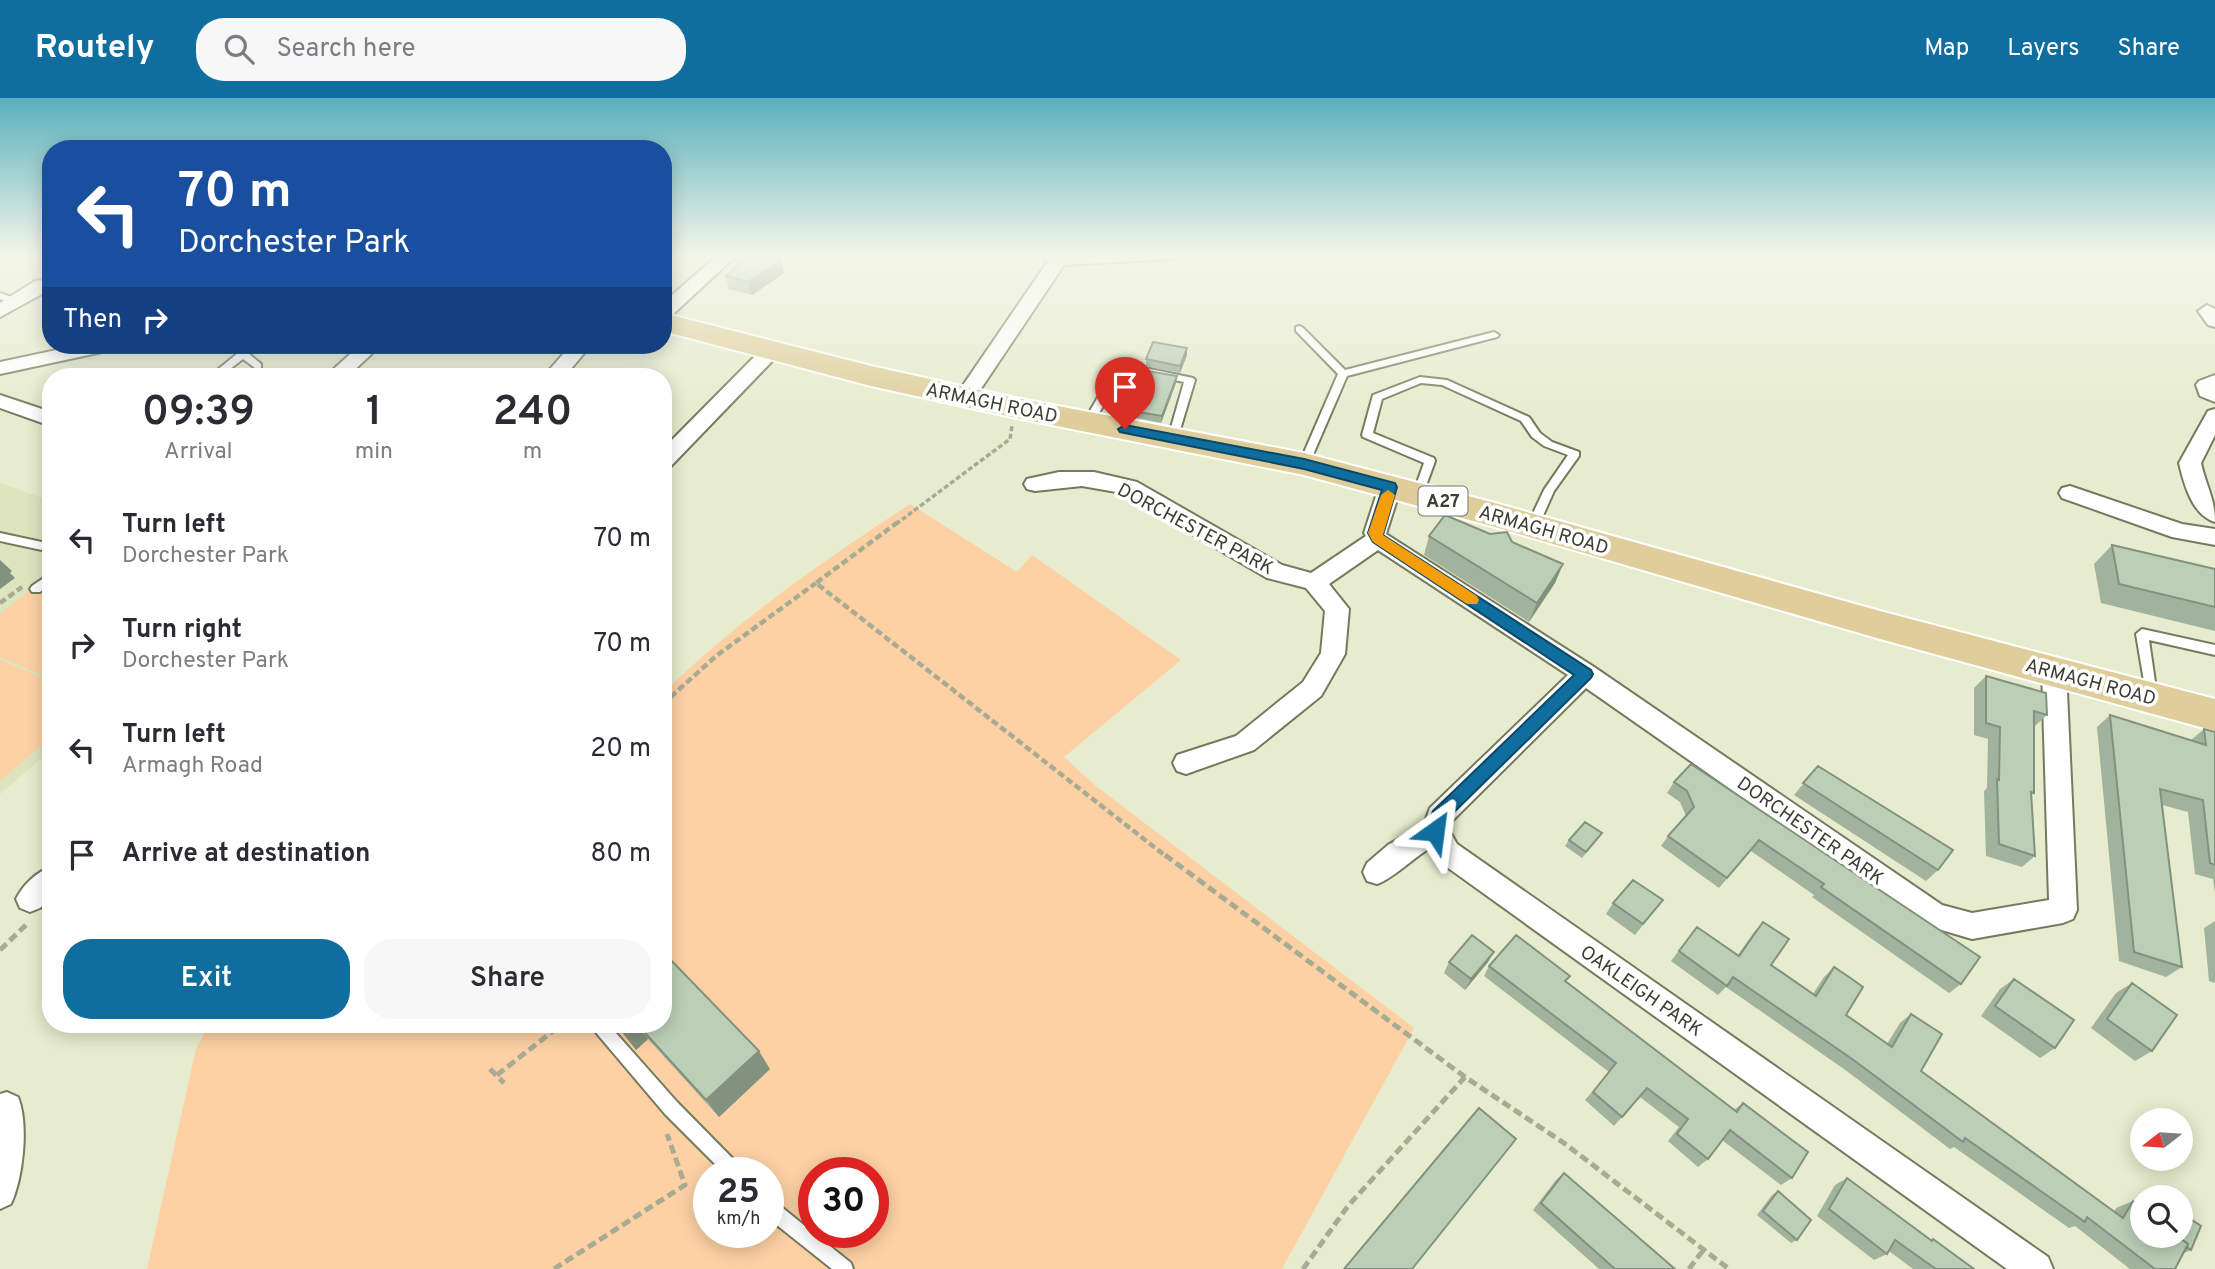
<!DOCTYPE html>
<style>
:root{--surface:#fff;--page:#f7f7f7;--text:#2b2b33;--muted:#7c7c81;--accent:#0f6e9d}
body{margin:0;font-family:Overpass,sans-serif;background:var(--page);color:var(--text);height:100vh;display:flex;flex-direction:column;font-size:26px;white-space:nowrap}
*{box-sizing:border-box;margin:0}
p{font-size:23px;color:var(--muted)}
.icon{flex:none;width:38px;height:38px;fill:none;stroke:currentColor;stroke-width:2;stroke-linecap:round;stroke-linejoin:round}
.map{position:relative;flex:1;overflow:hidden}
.details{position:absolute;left:42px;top:270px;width:630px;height:665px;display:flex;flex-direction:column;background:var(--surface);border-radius:28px;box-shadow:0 4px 18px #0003}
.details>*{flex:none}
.guide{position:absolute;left:42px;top:42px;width:630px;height:214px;border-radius:28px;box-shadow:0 4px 18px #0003;background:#1a4fa0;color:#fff;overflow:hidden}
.needle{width:46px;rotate:253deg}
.tools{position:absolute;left:2130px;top:1010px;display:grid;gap:14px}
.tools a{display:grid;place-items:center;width:63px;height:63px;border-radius:50%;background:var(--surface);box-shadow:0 4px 18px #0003;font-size:35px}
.speed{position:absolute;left:693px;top:1059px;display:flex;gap:14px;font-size:35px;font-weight:700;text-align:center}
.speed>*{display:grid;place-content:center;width:91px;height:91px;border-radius:50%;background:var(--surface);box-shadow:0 4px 18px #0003;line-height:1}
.speed small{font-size:18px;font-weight:400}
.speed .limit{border:10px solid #d22;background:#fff;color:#111}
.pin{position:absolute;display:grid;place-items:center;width:60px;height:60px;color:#fff;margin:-72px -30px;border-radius:50% 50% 50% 0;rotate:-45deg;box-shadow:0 0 7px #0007}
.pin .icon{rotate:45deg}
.me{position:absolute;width:77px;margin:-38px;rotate:31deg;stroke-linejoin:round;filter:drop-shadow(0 0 5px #0008)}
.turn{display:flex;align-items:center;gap:24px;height:147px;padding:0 21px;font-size:32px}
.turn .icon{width:91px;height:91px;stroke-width:2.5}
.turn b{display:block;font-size:49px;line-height:60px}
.then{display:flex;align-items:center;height:66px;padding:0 21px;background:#0003;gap:14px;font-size:26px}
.eta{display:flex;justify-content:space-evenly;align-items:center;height:119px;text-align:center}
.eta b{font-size:42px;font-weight:600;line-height:49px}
.button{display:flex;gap:14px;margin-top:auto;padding:14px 21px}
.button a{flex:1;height:80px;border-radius:28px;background:var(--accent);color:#fff;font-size:28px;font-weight:600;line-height:80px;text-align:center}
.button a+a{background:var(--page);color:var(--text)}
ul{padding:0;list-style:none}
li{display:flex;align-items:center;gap:21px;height:105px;padding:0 21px}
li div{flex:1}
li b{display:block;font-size:26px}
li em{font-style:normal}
header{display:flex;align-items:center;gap:42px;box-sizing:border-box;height:98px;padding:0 35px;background:var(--accent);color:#fff}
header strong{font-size:33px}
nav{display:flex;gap:38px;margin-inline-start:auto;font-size:24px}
.search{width:490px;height:63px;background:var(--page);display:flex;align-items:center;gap:18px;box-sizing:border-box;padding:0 24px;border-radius:28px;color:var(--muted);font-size:26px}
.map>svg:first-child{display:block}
</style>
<header>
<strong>Routely</strong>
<div class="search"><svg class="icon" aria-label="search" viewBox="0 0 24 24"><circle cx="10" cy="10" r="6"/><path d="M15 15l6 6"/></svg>Search here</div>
<nav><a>Map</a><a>Layers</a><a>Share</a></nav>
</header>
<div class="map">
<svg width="2215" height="1171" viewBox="0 0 2215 1171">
<rect width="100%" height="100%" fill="#e7ecce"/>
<path fill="#dde4be" d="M0,385L51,403V652L0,696Z"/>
<path fill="#fdd1a4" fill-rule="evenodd" d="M910,406L1017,474L1032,457L1181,562L1064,659L1096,688L1414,930L1282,1171H147L196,951L209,926H663V595C738,522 823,463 910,406ZM709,1074H768V1134H709ZM814,1074H873V1134H814Z
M35,489L51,495V581L0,559V516Z
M0,562L51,584V639L0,683Z"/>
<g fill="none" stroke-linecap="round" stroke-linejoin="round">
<defs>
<path id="lane" d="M0,195L20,202L22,204L17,207L0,201Z
M1299,228L1302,229L1345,272L1494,234L1499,237L1497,239L1347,278L1309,366L1304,370L1299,366L1338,276L1296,233V229Z
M236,247H246L248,255L261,266V270H255L243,261L221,278H210L238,255Z
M1121,265L1193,280L1195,282L1177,342L1173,343L1168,340L1184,284L1124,272L1092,327H1084L1083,325L1116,268Z
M1420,279L1447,282L1529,319L1540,335L1552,344L1579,354V358L1554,393L1537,431L1533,432L1527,428L1544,392L1568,357L1544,348L1532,339L1521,323L1442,287L1421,285L1382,301L1373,335L1434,360L1435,363L1423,396L1418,400L1413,396L1424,365L1363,339L1362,337L1373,297Z
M0,435L51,446V454L0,443Z
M51,475V485L40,494H32L30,491L32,488Z
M2142,531L2215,547V557L2149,542L2157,598L2155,601H2147L2136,536Z
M591,926H608L677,1004L740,1068L742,1074H723L665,1016L593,931Z
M768,1101L774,1103L851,1165L853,1171H832L768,1120Z"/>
<path id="street" d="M719,156H738L670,219L663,221V205Z
M1042,156H1180L1171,161L1064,167L972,304H958L955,299L1048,163Z
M51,181V191L0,219V205L35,183Z
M2207,207L2215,211V229L2208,227L2198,213Z
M772,246L782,252L779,256L670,369L663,371V351L765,248Z
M80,247H117L107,253L0,276V264Z
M360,247H381L348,278H326Z
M571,247H591L565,278H544Z
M2215,277V304L2200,298L2196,287L2199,283Z
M0,297L51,314V328L0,310Z
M2215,311V337L2201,365C2206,388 2215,400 2215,424C2192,417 2184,386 2179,365L2208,313Z
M1059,374H1094L1137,384L1282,467L1311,475L1366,438L1364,435L1379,389L1382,384L1390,382L1398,384L1401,389L1386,436L1594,569L1942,807L1972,815L2049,802L2042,572L2045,565L2054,563L2063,565L2066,572L2077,812L2073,821L2063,825L1972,841L1925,827L1586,590L1451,724L1449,732L1457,746L2048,1159L2053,1171H2007L1437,762L1430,750C1413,760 1394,780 1377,786L1367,783L1363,774L1367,765L1388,747L1424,726L1430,710L1568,577L1378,452L1329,486L1349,511L1345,556L1321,598L1254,652L1186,676L1177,673L1173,665L1177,657L1236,638L1303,584L1321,555L1325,513L1306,490L1267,480L1122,395L1082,388L1035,393L1027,391L1024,386L1027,381Z
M2070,388L2182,426L2215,431V447L2172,439L2062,400L2059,395L2062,390Z
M51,769V799L40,810L30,814L20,810L16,801C23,787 36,774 51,769Z
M7,994L18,999C29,1026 23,1080 11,1106L0,1111V996Z"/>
<path id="primary" d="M663,215L871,268L1016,300L1304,355L1495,405L1880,513L2215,601V633L1880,541L1495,429L1304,377L1016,320L871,288L663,233Z"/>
</defs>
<use href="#lane" stroke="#757a5f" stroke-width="4"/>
<use href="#street" stroke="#757a5f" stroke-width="4"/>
<use href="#primary" stroke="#fff" stroke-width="4"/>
<path stroke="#a7ab94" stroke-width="3.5" stroke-dasharray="5 2.5" stroke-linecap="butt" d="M896,426L1010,341L1012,328"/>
<path stroke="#a7ab94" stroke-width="4.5" stroke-dasharray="7 3.5" stroke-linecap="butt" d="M898,424L816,485L1167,759
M0,505L22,489
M663,606L716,558L816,485"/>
<path stroke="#a7ab94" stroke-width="5" stroke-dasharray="9 4.5" stroke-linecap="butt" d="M1165,757L1465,979L1564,1045L1729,1171
M0,852L27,826
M490,971L504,985
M497,977L562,926
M554,1171L685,1087L667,1036
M1303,1171L1348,1108L1465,979
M1689,1171L1704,1151"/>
<use href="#lane" fill="#fff" fill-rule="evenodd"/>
<use href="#street" fill="#fff" fill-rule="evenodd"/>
<use href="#primary" fill="#dfce9b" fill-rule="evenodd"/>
<defs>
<path id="rail" d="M0,161L12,156"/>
</defs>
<use href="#rail" stroke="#7a7d6b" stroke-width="6"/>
<use href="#rail" stroke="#fff" stroke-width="4.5" stroke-dasharray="13" stroke-linecap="butt"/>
</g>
<path fill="#a1b29d" d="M784,175L752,197L729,191L726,178Z
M1187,257L1180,275L1146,268V261Z
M1176,285L1161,325L1126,318V312Z
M1429,438L1512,444L1563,466L1555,485L1529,524L1424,457Z
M2112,447L2215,471V533L2101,505L2094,466Z
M1986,578L2047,617L2034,629V695L2031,697L2035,758L2022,769L1986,758L1984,693L1987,690L1988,641L1974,637V590Z
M2110,617L2191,642L2204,631L2215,634V795L2213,781L2195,776L2188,714L2162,707L2182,869L2166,879L2119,863L2097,629Z
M1691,666L1961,886L1949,895L1812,799L1814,797L1751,753L1719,790L1661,748L1668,738L1686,718L1680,704L1667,695L1674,684Z
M1818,668L1938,772L1926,783L1794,697Z
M1598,741L1582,760L1565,748L1569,742Z
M1613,805L1654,813L1635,837L1606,816Z
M2215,823V885L2209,883L2204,830Z
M1763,824L1771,867L1813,896L1824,879L1834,869L1846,917L1887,946L1900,925L1911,916L1921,973L2114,1114L2116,1110L2133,1103L2142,1138H2180V1115H2181L2191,1152L2184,1155L2175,1171H2130L2075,1128L2069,1130L1954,1049L1950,1051L1844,971L1726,889L1718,897L1671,863L1697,829L1738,857L1754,834Z
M1449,864H1488L1465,892L1444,875Z
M1489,868L1566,883L1734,1012L1743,1005L1792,1080L1781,1087L1722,1042L1708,1061L1698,1069L1668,1043L1679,1029L1640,999L1614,1028L1585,1002L1609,974L1484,878Z
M2014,881L2055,950L2040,960L1981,918L2000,891Z
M2132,885L2152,953L2135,963L2091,930L2116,895Z
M618,926H663L770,971L719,1019L648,941L636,952Z
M1564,1075L1675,1171H1599L1533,1112L1556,1082Z
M1847,1080L1931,1142L1933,1141L1974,1171H1913L1889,1153L1887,1156L1874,1162L1817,1118L1835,1087Z
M1778,1093L1797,1142L1791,1145L1757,1117L1772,1097Z"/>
<path fill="#83917f" d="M781,162L784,175L752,197L748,184Z
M1187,250V257L1180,275V268Z
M1177,278L1176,285L1161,325L1162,318Z
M0,462L12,473L10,475L15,480L0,491Z
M1563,466L1555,485L1529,524L1537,505Z
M1494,854L1488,864L1465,892L1471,881Z
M630,926H636L648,941L636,952L621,933Z
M759,953L770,971L719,1019L706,1002Z"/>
<path fill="#bbcfb6" stroke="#83917f" stroke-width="2" d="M750,156H763L781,162L748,184L726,178Z
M1153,244L1187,250L1180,268L1146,261Z
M1142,272L1177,278L1162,318L1126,312Z
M1445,417L1490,436L1507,434L1512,444L1563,466L1537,505L1429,438Z
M2112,447L2215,471V509L2119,486Z
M1986,578L2046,595L2047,617L2034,613V695L2031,694L2035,758L1999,746L1997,681L1999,682L2000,629L1986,625Z
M2110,617L2206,647L2204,631L2215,634V767L2210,765L2203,702L2160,691L2182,869L2134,854Z
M1691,666L1980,859L1961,886L1821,789L1824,786L1759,742L1727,780L1668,738L1694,709L1687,693L1674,684Z
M1818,668L1953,752L1938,772L1803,685Z
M1585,724L1602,735L1586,754L1569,742Z
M1633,782L1663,802L1643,826L1613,805Z
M1763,824L1789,841L1771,867L1816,898L1834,869L1849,879L1863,889L1846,917L1892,949L1911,916L1942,936L1921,973L2123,1120L2133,1103L2142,1111V1138H2177L2188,1146L2175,1171H2155L2087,1119L2085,1124L1965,1040L1963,1044L1855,963L1733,879L1727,888L1679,853L1697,829L1739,858Z
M1472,837L1494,854L1471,881L1449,864Z
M1516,837L1570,878L1565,883L1737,1014L1743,1005L1808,1054L1792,1080L1730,1032L1708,1061L1677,1036L1688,1021L1647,990L1622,1019L1593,994L1616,965L1489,868Z
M663,854L759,953L706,1002L637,926H663Z
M2014,881L2074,922L2055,950L1995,908Z
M2132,885L2177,917L2152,953L2107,921Z
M618,926H630L621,933Z
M1479,1010L1516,1041L1412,1171H1344Z
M1564,1075L1675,1171H1615L1541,1105Z
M1847,1080L1932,1143L1933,1141L1974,1171H1936L1895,1142L1887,1156L1829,1111Z
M1778,1093L1811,1122L1797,1142L1763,1113Z
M2181,1115L2201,1128L2191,1152L2187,1149L2188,1146L2177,1138H2180Z"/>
<linearGradient id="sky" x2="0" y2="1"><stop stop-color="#59b0bd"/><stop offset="0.49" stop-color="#f4f6e9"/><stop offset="1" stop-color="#f4f6e9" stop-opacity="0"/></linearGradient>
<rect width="2215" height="320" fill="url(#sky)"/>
<path fill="#0f6e9d" stroke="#0a4866" stroke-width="2" d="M1125,327L1304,361L1395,385L1397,389L1383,437L1591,572L1593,576L1591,580L1447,721L1442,738L1435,741L1429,738L1427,733L1433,713L1574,577L1373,444L1368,435L1382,392L1304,371L1120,334L1118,331Z"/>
<path fill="#f59e0b" d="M1388,392L1395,397L1383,437L1477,498L1479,502L1477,506H1467L1373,444L1368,435L1381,397Z"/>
<g text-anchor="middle" stroke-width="7" stroke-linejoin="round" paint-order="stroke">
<rect fill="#fff" stroke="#767870" stroke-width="2" x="1418.5" y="388.5" width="49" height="29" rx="5"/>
<g font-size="18" font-weight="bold" fill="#3c3e32">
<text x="1443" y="409">A27</text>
</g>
<g font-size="19" fill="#3c3e32" stroke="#fff">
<text transform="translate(992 304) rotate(12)" y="7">ARMAGH ROAD</text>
<text transform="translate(1196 430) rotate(28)" y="7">DORCHESTER PARK</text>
<text transform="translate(1544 431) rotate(16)" y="7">ARMAGH ROAD</text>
<text transform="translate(2091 583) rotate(15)" y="7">ARMAGH ROAD</text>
<text transform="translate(1811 732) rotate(35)" y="7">DORCHESTER PARK</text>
<text transform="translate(1642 892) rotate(35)" y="7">OAKLEIGH PARK</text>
</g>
</g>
</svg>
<div class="tools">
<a><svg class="needle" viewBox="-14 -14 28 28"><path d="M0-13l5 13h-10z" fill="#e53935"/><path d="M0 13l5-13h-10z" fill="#7c7c81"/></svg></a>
<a><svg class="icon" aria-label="search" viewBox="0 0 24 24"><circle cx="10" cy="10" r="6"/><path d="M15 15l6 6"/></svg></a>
</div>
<div class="speed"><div>25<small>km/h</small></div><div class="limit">30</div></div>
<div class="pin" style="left:1125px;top:331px;background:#d93025"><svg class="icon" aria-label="arrive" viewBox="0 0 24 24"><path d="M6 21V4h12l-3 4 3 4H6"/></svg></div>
<svg class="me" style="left:1435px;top:733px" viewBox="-20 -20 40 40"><path d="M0-17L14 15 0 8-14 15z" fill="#0f6e9d" stroke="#fff" stroke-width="4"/></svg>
<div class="guide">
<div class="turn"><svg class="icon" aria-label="left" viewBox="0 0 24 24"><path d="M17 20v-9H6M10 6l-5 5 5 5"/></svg><div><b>70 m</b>Dorchester Park</div></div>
<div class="then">Then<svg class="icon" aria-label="right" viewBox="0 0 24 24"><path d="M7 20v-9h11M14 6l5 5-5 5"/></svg></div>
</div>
<section class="details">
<div class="eta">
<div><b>09:39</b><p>Arrival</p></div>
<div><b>1</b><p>min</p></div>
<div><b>240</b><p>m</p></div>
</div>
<ul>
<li><svg class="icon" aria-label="left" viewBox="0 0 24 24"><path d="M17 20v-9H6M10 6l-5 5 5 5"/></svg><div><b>Turn left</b><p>Dorchester Park</p></div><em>70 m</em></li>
<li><svg class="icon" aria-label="right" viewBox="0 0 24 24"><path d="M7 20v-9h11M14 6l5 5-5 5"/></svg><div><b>Turn right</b><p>Dorchester Park</p></div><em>70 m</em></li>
<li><svg class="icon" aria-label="left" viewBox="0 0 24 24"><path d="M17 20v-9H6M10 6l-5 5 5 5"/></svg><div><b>Turn left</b><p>Armagh Road</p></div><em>20 m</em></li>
<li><svg class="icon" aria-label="arrive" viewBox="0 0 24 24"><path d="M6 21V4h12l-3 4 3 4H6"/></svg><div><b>Arrive at destination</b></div><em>80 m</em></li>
</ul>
<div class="button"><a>Exit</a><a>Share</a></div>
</section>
</div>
